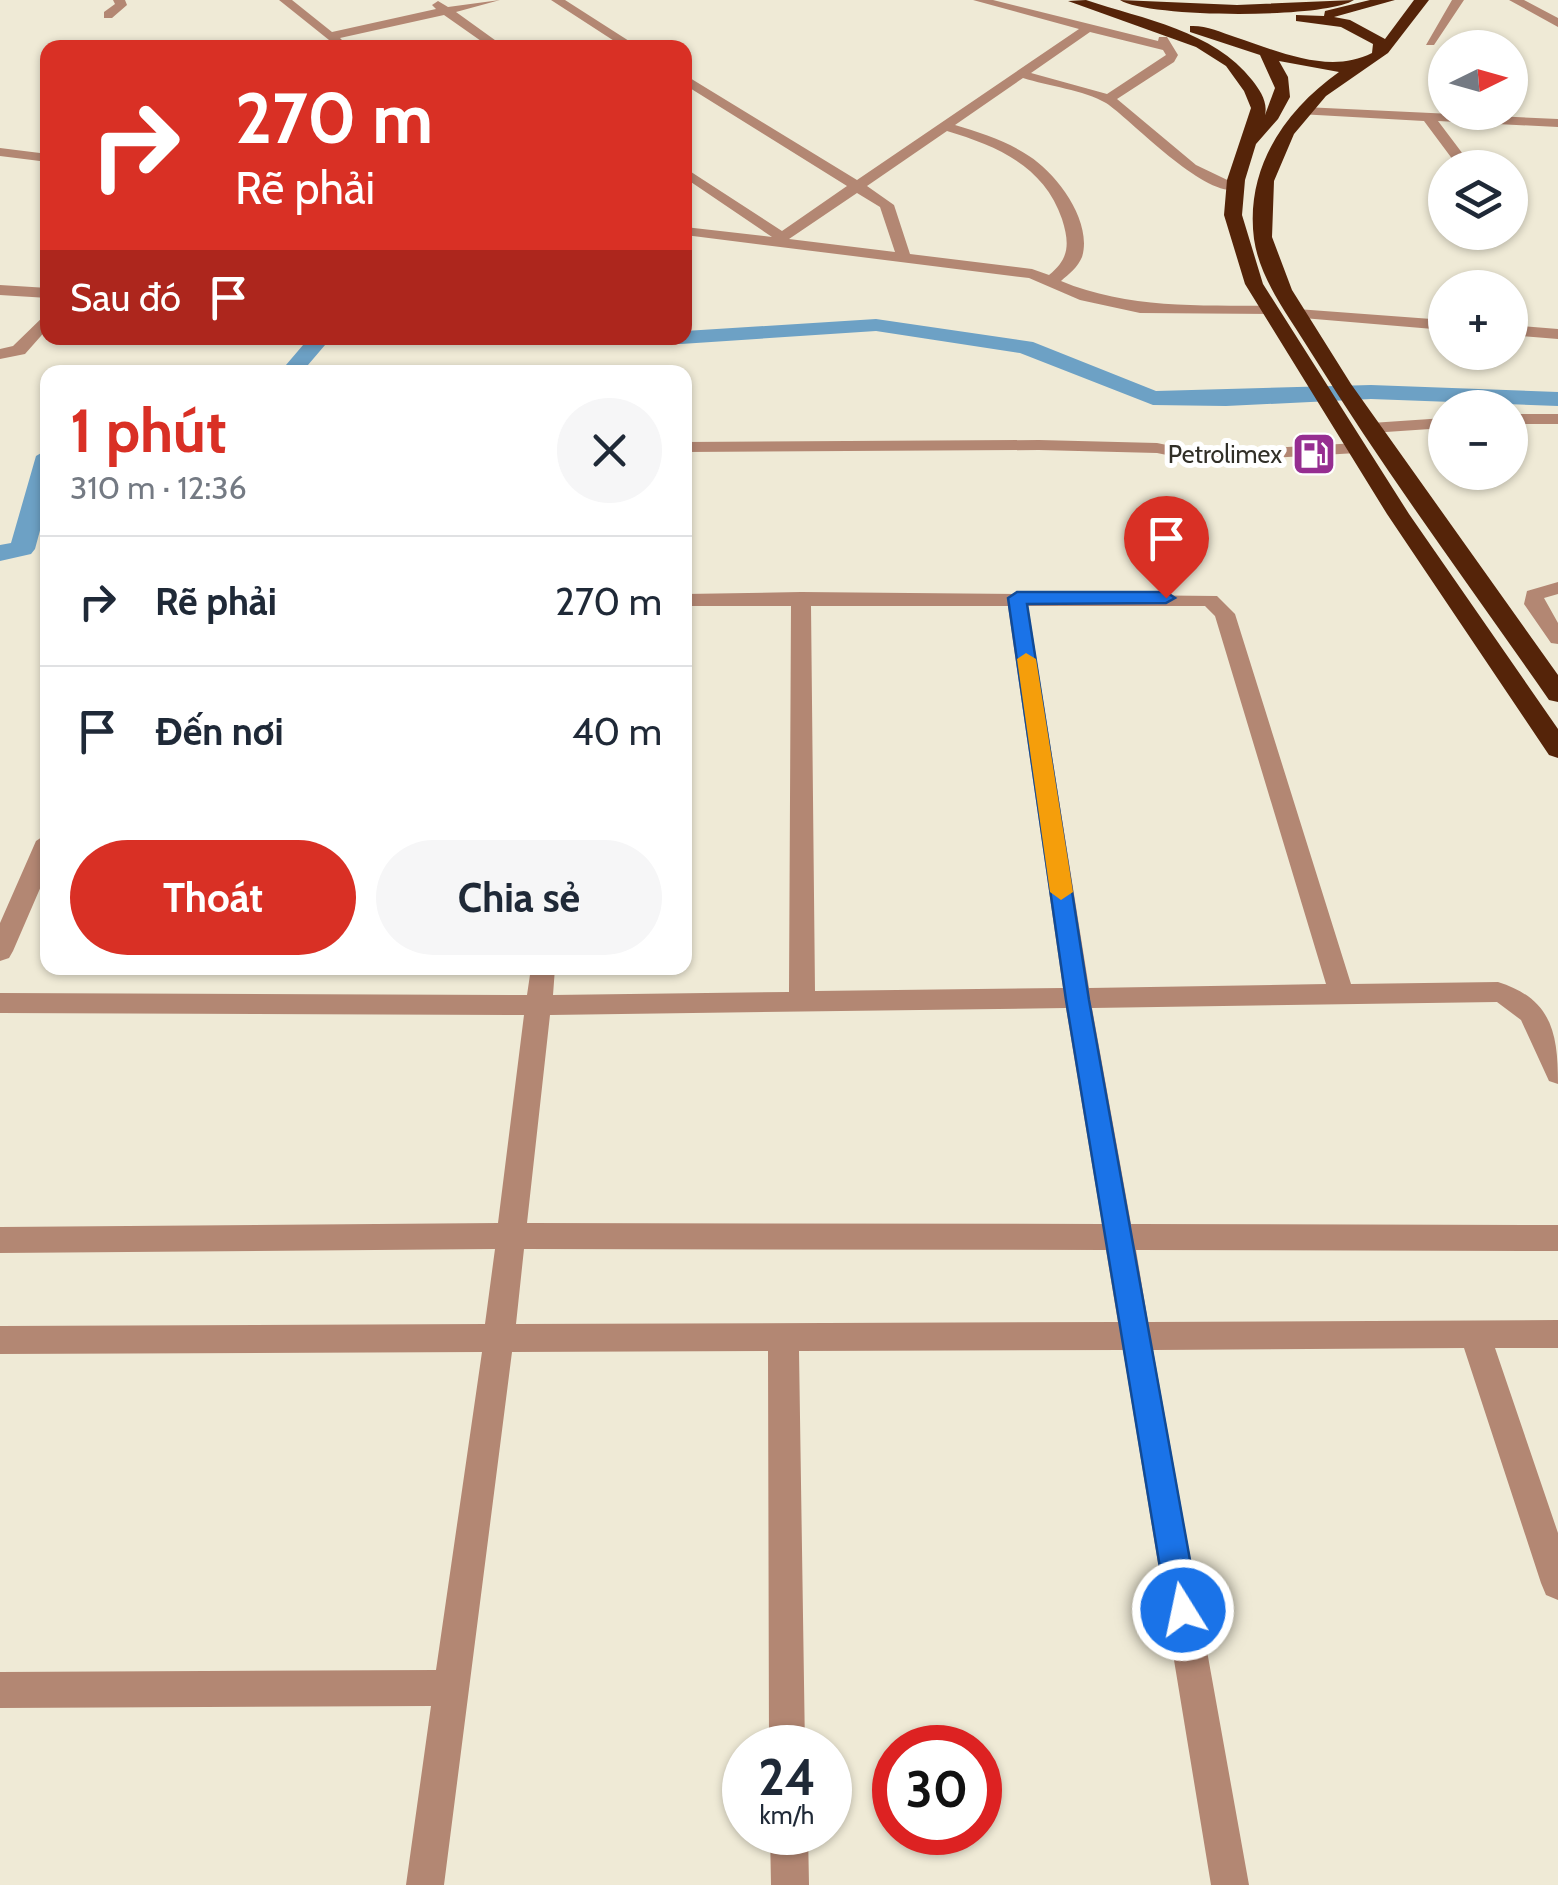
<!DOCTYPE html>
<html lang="vi">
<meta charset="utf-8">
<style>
:root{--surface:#fff;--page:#f6f6f7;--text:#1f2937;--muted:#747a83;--line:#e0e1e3;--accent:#d93025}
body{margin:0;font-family:Cabin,sans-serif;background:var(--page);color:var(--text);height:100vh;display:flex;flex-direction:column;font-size:38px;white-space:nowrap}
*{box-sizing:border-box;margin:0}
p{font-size:32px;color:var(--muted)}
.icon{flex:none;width:55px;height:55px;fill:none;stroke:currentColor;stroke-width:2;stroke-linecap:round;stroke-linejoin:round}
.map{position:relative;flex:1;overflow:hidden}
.drawer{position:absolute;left:40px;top:365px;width:652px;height:610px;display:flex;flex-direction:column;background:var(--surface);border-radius:20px;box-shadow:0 2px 8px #0004}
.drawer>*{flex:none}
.guide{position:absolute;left:40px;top:40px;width:652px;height:305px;border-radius:20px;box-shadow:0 2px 8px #0004;background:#d93025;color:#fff;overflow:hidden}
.needle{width:65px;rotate:85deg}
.controls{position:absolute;left:1428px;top:30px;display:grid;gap:20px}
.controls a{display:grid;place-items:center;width:100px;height:100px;border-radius:50%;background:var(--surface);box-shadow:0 2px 8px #0004;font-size:50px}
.speed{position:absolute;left:722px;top:1725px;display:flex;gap:20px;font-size:50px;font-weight:700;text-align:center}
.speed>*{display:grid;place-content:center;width:130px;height:130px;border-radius:50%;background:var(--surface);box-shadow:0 2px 8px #0004;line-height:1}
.speed small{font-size:25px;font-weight:400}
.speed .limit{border:15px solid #d22;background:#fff;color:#111}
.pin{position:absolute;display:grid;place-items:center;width:85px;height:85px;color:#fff;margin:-102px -42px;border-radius:50% 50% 50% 0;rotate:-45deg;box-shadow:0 0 10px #0007}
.pin .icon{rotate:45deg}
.me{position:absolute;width:110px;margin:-55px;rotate:350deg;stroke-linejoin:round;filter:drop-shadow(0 0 8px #0008)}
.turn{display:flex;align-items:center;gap:35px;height:210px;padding:0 30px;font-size:45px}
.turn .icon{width:130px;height:130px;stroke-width:2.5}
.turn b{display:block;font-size:70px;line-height:85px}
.then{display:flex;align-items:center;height:95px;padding:0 30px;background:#0003;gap:20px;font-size:38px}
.round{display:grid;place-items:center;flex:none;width:105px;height:105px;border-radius:52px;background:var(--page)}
.head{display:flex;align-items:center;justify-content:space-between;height:170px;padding:0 30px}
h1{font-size:60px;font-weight:700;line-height:75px;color:var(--accent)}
.cta{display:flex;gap:20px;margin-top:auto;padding:20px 30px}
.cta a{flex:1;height:115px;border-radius:60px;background:var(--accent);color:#fff;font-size:40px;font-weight:700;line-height:115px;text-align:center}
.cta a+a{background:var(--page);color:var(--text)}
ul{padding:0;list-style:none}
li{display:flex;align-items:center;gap:30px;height:130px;padding:0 30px;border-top:2px solid var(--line)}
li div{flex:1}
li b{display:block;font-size:38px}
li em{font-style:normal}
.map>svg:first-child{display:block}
</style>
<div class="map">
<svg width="1558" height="1885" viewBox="0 0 1558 1885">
<rect width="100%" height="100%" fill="#efead6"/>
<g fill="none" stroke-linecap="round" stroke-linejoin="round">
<path fill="#6da1c5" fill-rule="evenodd" d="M876,319L1033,342L1156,391L1371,385L1558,392V406L1371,399L1226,406L1153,405L1020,353L876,331L681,344H623L612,338H685V331Z
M309,338H331L302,372H280Z
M48,449V501L35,549L31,554L0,561V545L11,543L36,456Z"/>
<path fill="#b38773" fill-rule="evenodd" d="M113,0H125L127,5L112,18H104V12L115,4Z
M279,0H292L332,32L436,9L432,5L438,1L448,7L500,0L456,12L506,48H491L444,15L340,38L346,44L339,48Z
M551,0H565L640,48H625Z
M973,0H993L1158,41L1159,37H1167L1178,55L1174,62L1117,99L1196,165L1242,187C1212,207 1132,120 1106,103C1084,90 1048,86 1023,78L955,125C981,133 1007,141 1029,156C1056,173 1093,221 1082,257C1078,267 1069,274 1061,281C1128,309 1199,305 1270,306L1276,308V314L1140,313L1080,300L1029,278L685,235V227L772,237L685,178V168L782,231L847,186L685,85V75L857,180L1079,29ZM1090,32L1163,50L1166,55L1107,94L1031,73ZM947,131C997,146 1044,166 1062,219C1070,244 1069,259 1049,275L1032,269L910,254L894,205L867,186ZM857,193L880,207L895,252L789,239Z
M1452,0H1464L1434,45H1426Z
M1509,0H1524L1558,18V27Z
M1304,107L1558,119V127L1438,121L1472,166L1459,168L1424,121L1299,114L1297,111Z
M0,148L48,154V162L0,156Z
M0,285L48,288V298L0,295Z
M1297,309L1445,320V330L1291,317L1289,314Z
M48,312V328L25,354L0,359V349L13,346Z
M1510,325L1558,329V339L1510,335Z
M1510,414H1558V424H1510Z
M1445,418V428L1371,433L1362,428L1371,423Z
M1039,440L1157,443L1201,452L1357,443L1366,448L1357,453L1201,462L1157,453L1039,450L685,452V442Z
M1558,582V594L1544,598L1558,623V644L1551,643L1524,604L1527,591Z
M801,592L1217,596L1235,614L1351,984L1498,982C1552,999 1558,1033 1558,1084L1549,1081L1521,1020L1497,1002L1092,1008L1131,1224L1558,1225V1251L1136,1250L1148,1322L1558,1320V1348H1495L1558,1533V1600L1546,1595L1541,1583L1464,1348L1153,1350L1249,1885H1211L1123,1350L799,1351L805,1748H769L768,1351L512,1352L444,1885H406L431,1706L0,1708V1672L436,1670L482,1352L0,1354V1326L485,1324L495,1249L0,1253V1227L498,1223L524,1015L0,1013V993L527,995L531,968H555L553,995L789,992L791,606H685V594ZM811,606H1008L1063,988L815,991ZM1028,606H1205L1215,616L1326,984L1089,988ZM1066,1008L1102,1224L527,1223L550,1015ZM524,1249L1106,1250L1118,1322L516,1324Z
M48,833V870L13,951L9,958L0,961V923L36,841Z
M770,1832H808L809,1885H771Z"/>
<path fill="#552409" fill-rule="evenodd" d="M1086,0C1143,19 1214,31 1252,80C1260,90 1268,102 1265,115L1275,88L1260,55L1190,32V26C1205,25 1221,32 1235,37C1278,51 1329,75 1372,53L1373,44L1341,27L1296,21V15L1324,16L1325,11L1370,0H1395L1334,17L1350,20L1385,39L1414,0H1429L1388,53L1326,96L1294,134L1274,181L1272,237L1292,290L1351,384L1558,675V702L1549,700C1469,585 1386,473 1312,354C1291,319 1260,281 1254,239C1245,169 1284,111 1339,72L1279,61L1288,77L1290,97L1278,119L1256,144L1245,180L1242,215L1263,284L1409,514L1558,729V758L1549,755L1387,514L1245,284L1224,215L1227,180L1251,108L1244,91L1226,66L1196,47L1068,1Z
M1120,0L1237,5L1354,0C1325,19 1148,18 1120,0Z"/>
</g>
<path fill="#1a73e8" stroke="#114b97" stroke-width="2.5" d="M1017,592H1166L1175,598L1166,603L1027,604L1089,1000L1199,1610L1194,1622L1183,1626L1172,1622L1167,1610L1066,1000L1008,598Z"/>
<path fill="#f59e0b" d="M1026,653L1036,659L1073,892L1061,900L1050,892L1017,659Z"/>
<defs>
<symbol id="fuel-square" viewBox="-11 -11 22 22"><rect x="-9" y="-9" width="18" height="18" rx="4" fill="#962e91" stroke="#fff"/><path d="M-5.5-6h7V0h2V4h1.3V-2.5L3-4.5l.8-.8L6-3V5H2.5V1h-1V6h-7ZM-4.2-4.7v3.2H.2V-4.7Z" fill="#fff"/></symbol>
</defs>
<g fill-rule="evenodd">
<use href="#fuel-square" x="1289" y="429" width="50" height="50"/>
</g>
<g text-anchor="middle" stroke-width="10" stroke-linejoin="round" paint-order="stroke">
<g font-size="25" fill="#312f27" stroke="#fff" text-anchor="end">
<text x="1282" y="463">Petrolimex</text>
</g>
</g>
</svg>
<div class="controls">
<a><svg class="needle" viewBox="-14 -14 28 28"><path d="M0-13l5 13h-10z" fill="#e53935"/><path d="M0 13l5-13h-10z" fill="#747a83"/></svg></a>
<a><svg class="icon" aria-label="layers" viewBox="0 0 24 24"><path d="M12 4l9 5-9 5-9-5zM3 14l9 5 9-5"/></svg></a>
<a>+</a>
<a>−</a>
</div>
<div class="speed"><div>24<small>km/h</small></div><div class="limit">30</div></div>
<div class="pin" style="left:1166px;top:598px;background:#d93025"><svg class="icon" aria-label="arrive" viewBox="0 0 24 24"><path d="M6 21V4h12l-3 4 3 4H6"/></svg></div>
<svg class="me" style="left:1183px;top:1610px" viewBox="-20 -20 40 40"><circle r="17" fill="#1a73e8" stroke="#fff" stroke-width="3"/><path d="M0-11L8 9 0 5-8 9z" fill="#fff"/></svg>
<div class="guide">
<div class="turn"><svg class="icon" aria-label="right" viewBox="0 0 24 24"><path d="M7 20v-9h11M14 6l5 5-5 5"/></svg><div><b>270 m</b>Rẽ phải</div></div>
<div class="then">Sau đó<svg class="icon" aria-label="arrive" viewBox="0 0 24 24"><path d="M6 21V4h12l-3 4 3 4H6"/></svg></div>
</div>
<section class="drawer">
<div class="head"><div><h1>1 phút</h1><p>310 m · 12:36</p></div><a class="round"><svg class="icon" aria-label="close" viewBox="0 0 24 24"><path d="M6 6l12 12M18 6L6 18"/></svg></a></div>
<ul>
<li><svg class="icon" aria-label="right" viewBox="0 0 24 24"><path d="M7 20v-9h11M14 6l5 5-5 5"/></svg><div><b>Rẽ phải</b></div><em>270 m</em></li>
<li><svg class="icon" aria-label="arrive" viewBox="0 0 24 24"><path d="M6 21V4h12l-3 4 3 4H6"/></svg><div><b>Đến nơi</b></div><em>40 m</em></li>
</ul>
<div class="cta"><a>Thoát</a><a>Chia sẻ</a></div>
</section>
</div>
